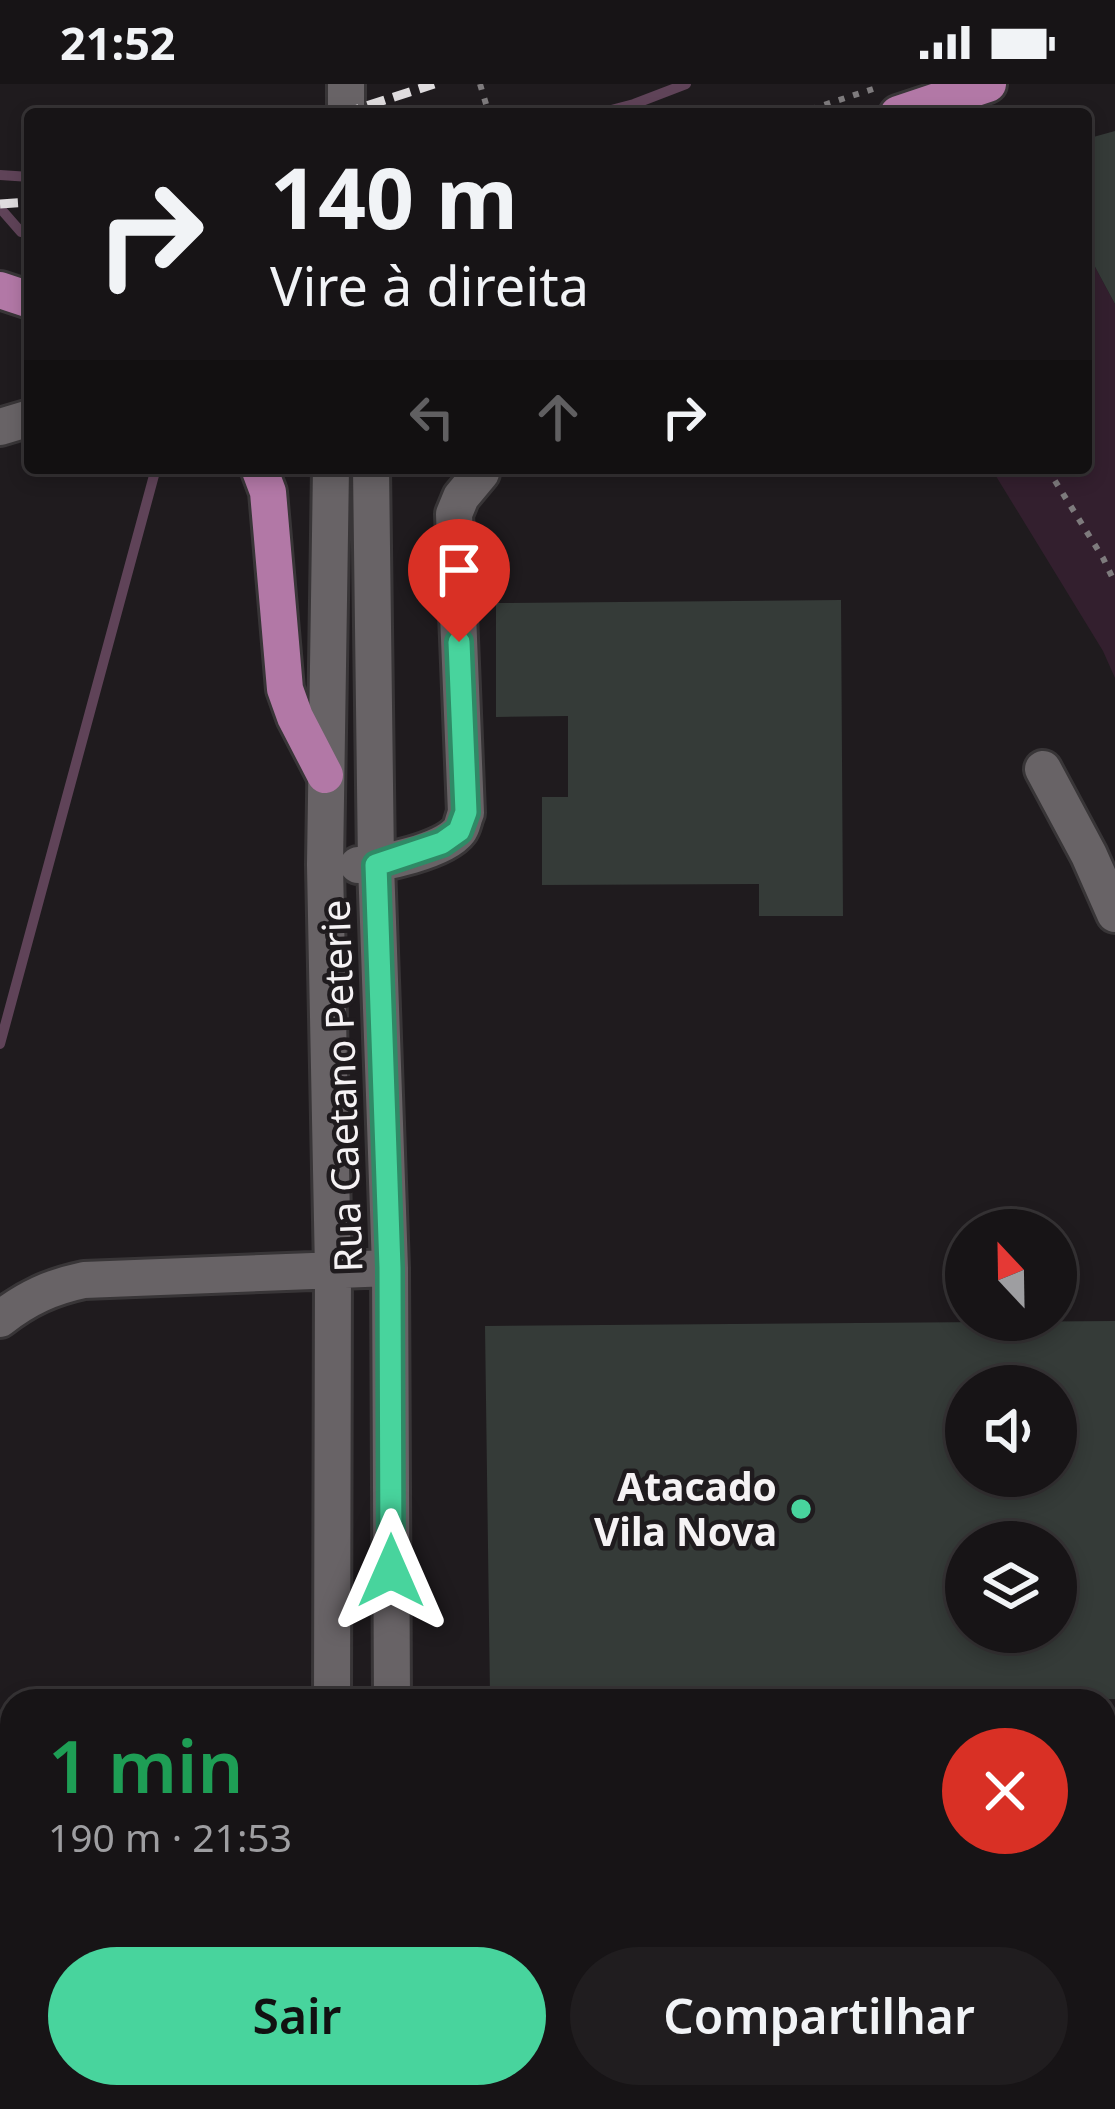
<!DOCTYPE html>
<html lang="pt">
<meta charset="utf-8">
<style>
:root{--surface:#171416;--page:#201d1f;--text:#f1f3f6;--muted:#9e9ea1;--line:#363335;--accent:#48d49d}
body{margin:0;font-family:"Noto Sans",sans-serif;background:var(--page);color:var(--text);height:100vh;display:flex;flex-direction:column;font-size:45px;white-space:nowrap}
*{box-sizing:border-box;margin:0}
p{font-size:39px;color:var(--muted)}
.icon{flex:none;width:66px;height:66px;fill:none;stroke:currentColor;stroke-width:2;stroke-linecap:round;stroke-linejoin:round}
.map{position:relative;flex:1;overflow:hidden}
.details{position:absolute;left:0px;top:1605px;width:1116px;height:420px;display:flex;flex-direction:column;background:var(--surface);border-radius:36px 36px 0 0;box-shadow:0 6px 18px #0003,0 0 0 3px var(--line)}
.details>*{flex:none}
.banner{position:absolute;left:24px;top:24px;width:1068px;height:366px;border-radius:12px;box-shadow:0 6px 18px #0003,0 0 0 3px var(--line);background:#171416;color:var(--text);overflow:hidden}
.needle{width:78px;rotate:338deg}
.buttons{position:absolute;left:945px;top:1125px;display:grid;gap:24px}
.buttons a{display:grid;place-items:center;width:132px;height:132px;border-radius:50%;background:var(--surface);box-shadow:0 6px 18px #0003,0 0 0 3px var(--line);font-size:60px}
.pin{position:absolute;display:grid;place-items:center;width:102px;height:102px;color:#fff;margin:-123px -51px;border-radius:50% 50% 50% 0;rotate:-45deg;box-shadow:0 0 12px #0007}
.pin .icon{rotate:45deg}
.me{position:absolute;width:132px;margin:-66px;rotate:0deg;stroke-linejoin:round;filter:drop-shadow(0 0 9px #0008)}
.turn{display:flex;align-items:center;gap:42px;height:252px;padding:0 48px;font-size:54px}
.turn .icon{width:156px;height:156px;stroke-width:2.5}
.turn b{display:block;font-size:84px;line-height:102px}
.lanes{display:flex;align-items:center;height:114px;padding:0 48px;background:#0003;justify-content:center;gap:60px;direction:ltr}
.lanes .off{opacity:.35}
.round{display:grid;place-items:center;flex:none;width:126px;height:126px;border-radius:63px;background:var(--page)}
.summary{display:flex;align-items:center;justify-content:space-between;height:204px;padding:0 48px}
h1{font-size:72px;font-weight:600;line-height:90px;color:#1e9e55}
.primary-button{display:flex;gap:24px;margin-top:auto;padding:24px 48px}
.primary-button a{flex:1;height:138px;border-radius:72px;background:var(--accent);color:#111;font-size:48px;font-weight:600;line-height:138px;text-align:center}
.primary-button a+a{background:var(--page);color:var(--text)}
.status{display:flex;justify-content:space-between;align-items:center;height:84px;padding:0 60px;background:var(--surface);direction:ltr}
.status svg{height:33px;fill:currentColor}
.map>svg:first-child{display:block}
</style>
<div class="status"><b>21:52</b><svg viewBox="0 0 49 12"><path d="M0 12V9h3v3zM5 12V6h3v6zM10 12V3h3v9zM15 12V0h3v12zM26 1h20v11H26zM47 4h2v5h-2z"/></svg></div>
<div class="map">
<svg width="1115" height="2025" viewBox="0 0 1115 2025">
<rect width="100%" height="100%" fill="#1f1b1e"/>
<path fill="#331f2e" d="M1086,166L1115,220V594L1103,567L991,384H1086Z"/>
<g fill="none" stroke-linecap="round" stroke-linejoin="round">
<path stroke="#5f4358" stroke-width="10" d="M596,30L634,20L686,0
M0,91L30,93
M0,124L21,148
M0,960L156,384"/>
</g>
<path fill="#353b38" fill-rule="evenodd" d="M1115,47V220L1086,166V55Z
M841,516L843,832H759V800L542,801V713H568V632L496,633V519Z
M1115,1237V1615L490,1611L485,1242ZM966,1302H1056V1392H966ZM966,1458H1056V1548H966Z"/>
<g fill="none" stroke-linecap="round" stroke-linejoin="round">
<defs>
<path id="minor" d="M346,0V30
M0,343L30,334
M331,384L325,781L333,1186L332,1617
M371,384L376,780L390,1184L392,1617
M1043,685L1089,771L1115,830
M358,781C382,780 444,767 459,747C463,742 463,735 466,729L454,430L461,413L481,389
M0,1235C27,1214 51,1203 84,1196L390,1184
M1104,1837H1115
M0,1978L12,1974
M850,2013L852,2025
M13,2025L61,2013
M353,2025V2013"/>
<path id="major" d="M898,30L988,0
M0,206L30,216
M259,384L268,408L285,605L295,633L325,691"/>
</defs>
<use href="#minor" stroke="#383537" stroke-width="42"/>
<use href="#major" stroke="#383537" stroke-width="42"/>
<path stroke="#7e7b7d" stroke-width="6" stroke-dasharray="6 9" stroke-linecap="butt" d="M480,0L489,30
M796,30L873,5
M1047,384L1103,474L1115,499"/>
<use href="#minor" stroke="#686366" stroke-width="36"/>
<use href="#major" stroke="#b278a6" stroke-width="36"/>
<path stroke="#dfdcde" stroke-width="9" stroke-dasharray="18 9" stroke-linecap="butt" d="M342,30L434,0
M0,120L30,118"/>
</g>
<g fill="none" stroke-linecap="round" stroke-linejoin="round">
<defs>
<path id="route" d="M391,1487L390,1184L376,781L442,759L459,747L466,728L459,558"/>
</defs>
<use href="#route" stroke="#2f8a66" stroke-width="30"/>
<use href="#route" stroke="#48d49d" stroke-width="21"/>
</g>
<circle fill="#48d49d" stroke="#1f1b1e" stroke-width="4.5" cx="801" cy="1425" r="12"/>
<g text-anchor="middle" stroke-width="9" stroke-linejoin="round" paint-order="stroke">
<g font-size="39" fill="#f5f2f4" stroke="#1f1b1e">
<text transform="translate(342 1002) rotate(-92)" y="14">Rua Caetano Peterie</text>
</g>
<g font-size="39" font-weight="bold" fill="#f5f2f4" stroke="#1f1b1e" text-anchor="end">
<text x="777" y="1417">Atacado<tspan x="777" dy="45">Vila Nova</tspan></text>
</g>
</g>
</svg>
<div class="buttons">
<a><svg class="needle" viewBox="-14 -14 28 28"><path d="M0-13l5 13h-10z" fill="#e53935"/><path d="M0 13l5-13h-10z" fill="#9e9ea1"/></svg></a>
<a><svg class="icon" aria-label="sound" viewBox="0 0 24 24"><path d="M4 9h4l5-4v14l-5-4H4zM17 9q2 3 0 6"/></svg></a>
<a><svg class="icon" aria-label="layers" viewBox="0 0 24 24"><path d="M12 4l9 5-9 5-9-5zM3 14l9 5 9-5"/></svg></a>
</div>
<div class="pin" style="left:459px;top:558px;background:#d93025"><svg class="icon" aria-label="arrive" viewBox="0 0 24 24"><path d="M6 21V4h12l-3 4 3 4H6"/></svg></div>
<svg class="me" style="left:391px;top:1487px" viewBox="-20 -20 40 40"><path d="M0-17L14 15 0 8-14 15z" fill="#48d49d" stroke="#fff" stroke-width="4"/></svg>
<div class="banner">
<div class="turn"><svg class="icon" aria-label="right" viewBox="0 0 24 24"><path d="M7 20v-9h11M14 6l5 5-5 5"/></svg><div><b>140 m</b>Vire à direita</div></div>
<div class="lanes"><svg class="icon off" aria-label="left" viewBox="0 0 24 24"><path d="M17 20v-9H6M10 6l-5 5 5 5"/></svg><svg class="icon off" aria-label="ahead" viewBox="0 0 24 24"><path d="M12 20V5M6 11l6-6 6 6"/></svg><svg class="icon" aria-label="right" viewBox="0 0 24 24"><path d="M7 20v-9h11M14 6l5 5-5 5"/></svg></div>
</div>
<section class="details">
<div class="summary"><div><h1>1 min</h1><p>190 m · 21:53</p></div><a class="round" style="background:#d93025;color:#fff"><svg class="icon" aria-label="close" viewBox="0 0 24 24"><path d="M6 6l12 12M18 6L6 18"/></svg></a></div>
<div class="primary-button"><a>Sair</a><a>Compartilhar</a></div>
</section>
</div>
